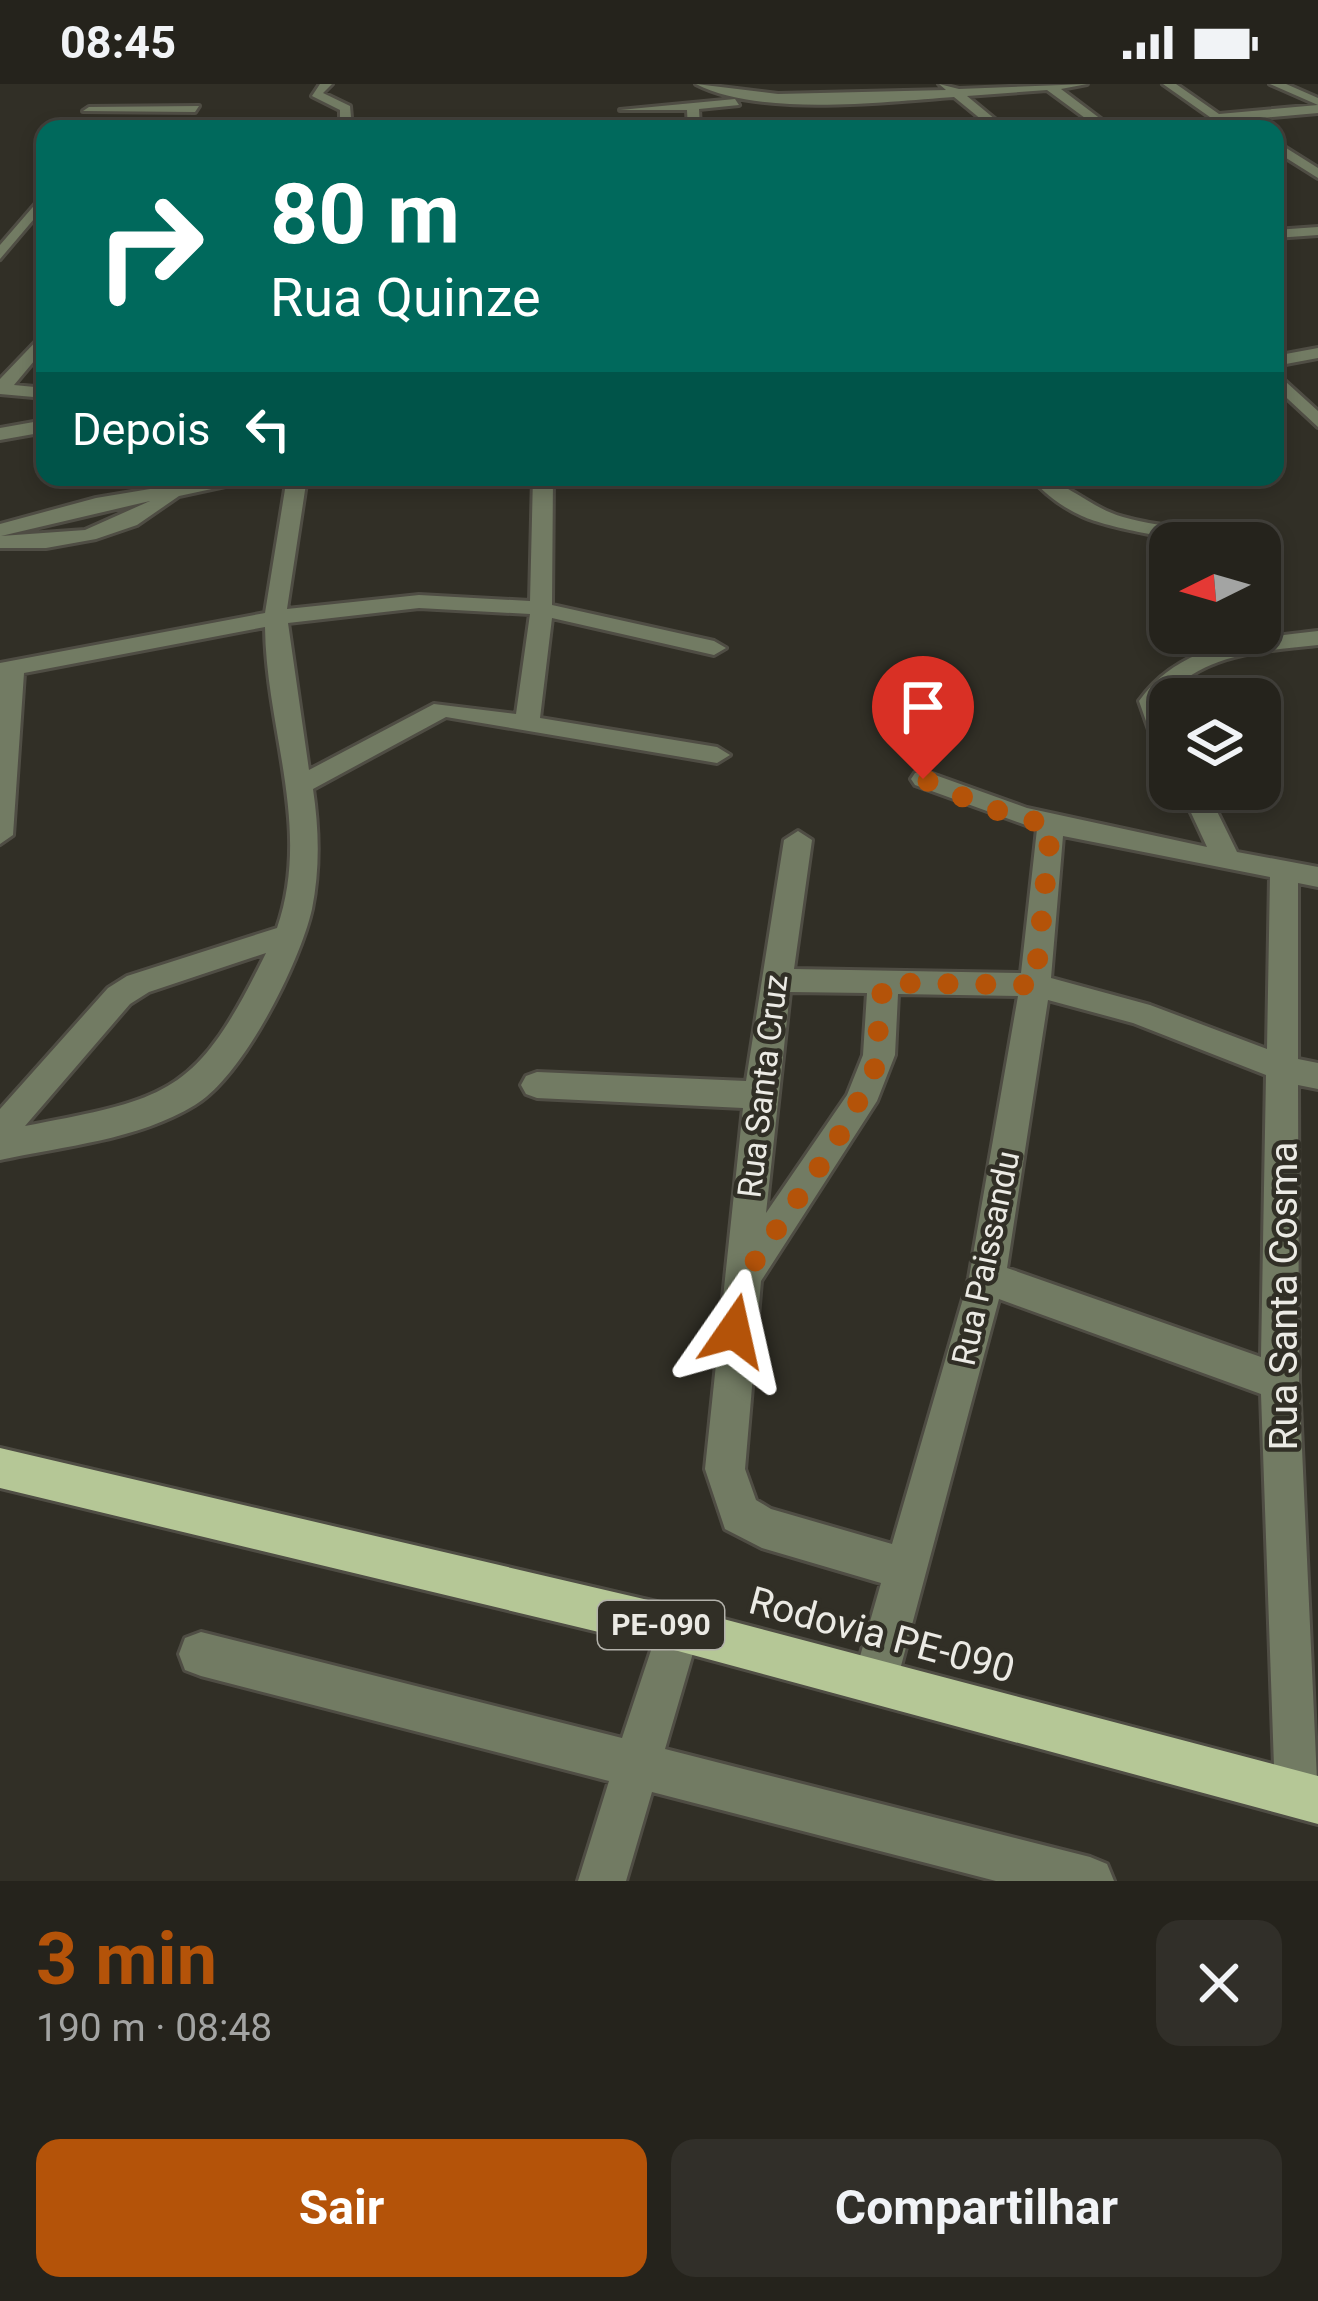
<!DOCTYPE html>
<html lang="pt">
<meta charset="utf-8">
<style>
:root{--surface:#25231c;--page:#312f29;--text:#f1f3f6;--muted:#a3a4a3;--line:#42403b;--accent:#b45309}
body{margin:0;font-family:Roboto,sans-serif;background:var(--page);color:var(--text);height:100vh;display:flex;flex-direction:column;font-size:45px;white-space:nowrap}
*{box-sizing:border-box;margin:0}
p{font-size:39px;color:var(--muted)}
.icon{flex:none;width:66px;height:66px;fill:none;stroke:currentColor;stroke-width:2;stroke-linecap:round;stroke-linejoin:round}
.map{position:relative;height:1797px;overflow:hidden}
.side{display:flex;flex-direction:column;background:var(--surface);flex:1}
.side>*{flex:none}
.hud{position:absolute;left:36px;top:36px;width:1248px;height:366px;border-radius:24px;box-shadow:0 6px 18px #0003,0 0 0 3px var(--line);background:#00695c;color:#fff;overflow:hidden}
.needle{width:78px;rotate:265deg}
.fabs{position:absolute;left:1149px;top:438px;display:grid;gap:24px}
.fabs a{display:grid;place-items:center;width:132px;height:132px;border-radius:24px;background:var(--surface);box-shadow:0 6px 18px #0003,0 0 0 3px var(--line);font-size:60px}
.pin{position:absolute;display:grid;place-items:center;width:102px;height:102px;color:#fff;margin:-123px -51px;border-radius:50% 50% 50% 0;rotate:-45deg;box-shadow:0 0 12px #0007}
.pin .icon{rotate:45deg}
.me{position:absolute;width:132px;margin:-66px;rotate:11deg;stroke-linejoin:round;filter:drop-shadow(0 0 9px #0008)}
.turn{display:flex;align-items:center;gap:42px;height:252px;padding:0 36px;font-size:54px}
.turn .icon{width:156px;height:156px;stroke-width:2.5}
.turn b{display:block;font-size:84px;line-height:102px}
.then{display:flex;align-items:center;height:114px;padding:0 36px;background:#0003;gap:24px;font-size:45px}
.round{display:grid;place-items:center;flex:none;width:126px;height:126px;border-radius:24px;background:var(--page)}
.headline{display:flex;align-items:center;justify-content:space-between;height:204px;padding:0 36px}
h1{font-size:72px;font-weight:700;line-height:90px;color:var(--accent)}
.action{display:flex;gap:24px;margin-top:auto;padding:24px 36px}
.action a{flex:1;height:138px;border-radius:24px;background:var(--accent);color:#fff;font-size:48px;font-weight:700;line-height:138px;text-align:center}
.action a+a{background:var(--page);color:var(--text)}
.status{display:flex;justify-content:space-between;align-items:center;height:84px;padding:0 60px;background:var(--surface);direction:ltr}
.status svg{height:33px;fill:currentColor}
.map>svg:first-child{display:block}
</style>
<div class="status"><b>08:45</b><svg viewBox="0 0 49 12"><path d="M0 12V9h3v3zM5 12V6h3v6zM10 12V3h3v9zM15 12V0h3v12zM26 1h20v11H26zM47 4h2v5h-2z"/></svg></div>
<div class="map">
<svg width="1318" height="1797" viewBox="0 0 1318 1797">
<rect width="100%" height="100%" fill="#312f26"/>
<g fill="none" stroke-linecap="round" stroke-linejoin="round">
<defs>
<path id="minor" d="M320,0H332L323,9L350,22L352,45H340V26L312,12Z
M696,0L778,10L946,6L939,0L959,5L1087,0L1061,5L1114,45H1100L1047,6L967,12L1007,45H993L954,13C882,18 760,33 696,0Z
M1163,0H1176L1219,30L1318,21L1270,0H1286L1318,14V29L1217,38Z
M735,15L739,21L699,25L700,45H688L687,26H620Z
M199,22L195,28L83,27L89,23Z
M1275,57L1318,84V94L1275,67Z
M45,109V122L0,175V161Z
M1318,143V151L1275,154V146Z
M45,248V264L14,301L45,304V314L0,310V295Z
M1318,264V274L1275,282V272Z
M1275,288L1318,327V343L1275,303Z
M45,336V348L0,356V344Z
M222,393H267L179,412L137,441L96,455L46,464H0V440L96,414ZM150,417L85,446L1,452Z
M287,393H307L287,525L419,511L530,517L533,393H553L552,521L714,557L726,564L714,571L552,534L540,634L717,663L730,671L717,679L446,633L313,705C319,745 320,785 312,825C300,879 243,992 195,1021C138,1056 64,1062 0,1076V1025L108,904L127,892L277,844C312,743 266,645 265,543L24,589L13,751L0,760V579L265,529ZM419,524L530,530L516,630L434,620L309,686L288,539ZM266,869C197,1009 173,1014 25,1042L130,920L149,908Z
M1030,393C1063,393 1089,424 1123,433C1168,446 1217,445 1264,447L1274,453C1249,472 1114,447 1082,432C1062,423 1045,410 1030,393Z
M1318,547V561C1262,567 1200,569 1163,617L1170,637V682L1161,680L1139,617C1181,558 1251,555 1318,547Z
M924,687L1027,724L1207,763L1180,705H1206L1237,768L1318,783V803L1298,799V975L1318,979V1005L1298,1001L1299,1298L1318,1719L1315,1728L1298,1734L1281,1728L1275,1711L1261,1310L999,1215L897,1597L891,1613L875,1619L859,1613L853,1597L881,1499L762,1464L725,1445L705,1385L743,1024L537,1014L526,1010L521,1001L526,992L537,988L746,997L784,756L798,747L812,756L794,885L1021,889L1037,745L915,701L911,695L915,689ZM1063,752L1270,793L1267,965L1150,921L1051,894ZM790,908L867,909L863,971L847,1011L766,1129ZM898,910L1018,912L969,1194L892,1460L771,1425L756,1416L745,1385L761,1197L877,1017L895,971ZM1048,916L1133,939L1266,991L1261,1273L1007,1184Z
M678,1523L693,1530L700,1545L665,1665L1090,1773L1107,1780L1114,1797H996L652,1708L626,1797H578L609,1697L201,1592L185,1586L179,1570L185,1554L201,1548L622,1654L663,1530Z"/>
<path id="major" d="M0,1364L678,1523L1318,1692V1740L678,1567L0,1404Z"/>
</defs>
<use href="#minor" stroke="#4f4d44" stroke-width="6"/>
<use href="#major" stroke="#4f4d44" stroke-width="6"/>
<use href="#minor" fill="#727b63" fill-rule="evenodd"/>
<use href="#major" fill="#b5c796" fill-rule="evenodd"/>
</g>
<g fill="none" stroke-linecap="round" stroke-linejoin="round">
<path stroke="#b45309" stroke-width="21" stroke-dasharray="0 37.8" d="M734,1247L738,1202L833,1063L874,989L883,899L1035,901L1051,742L985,723L923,695"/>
</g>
<g text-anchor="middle" stroke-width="9" stroke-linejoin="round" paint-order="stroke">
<rect fill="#312f26" stroke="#b3b2ab" stroke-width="3" x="598" y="1517" width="126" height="48" rx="9"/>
<g font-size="30" font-weight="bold" fill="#ebeae4">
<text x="661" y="1551">PE-090</text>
</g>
<g font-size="33" fill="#ebeae4" stroke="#312f26">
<text transform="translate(762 1002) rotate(-83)" y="12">Rua Santa Cruz</text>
<text transform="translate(985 1174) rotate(-78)" y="12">Rua Paissandu</text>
</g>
<g font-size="39" fill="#ebeae4" stroke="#312f26">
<text transform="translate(1283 1212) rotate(-90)" y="14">Rua Santa Cosma</text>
<text transform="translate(882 1550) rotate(15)" y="14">Rodovia PE-090</text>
</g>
</g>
</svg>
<div class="fabs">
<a><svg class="needle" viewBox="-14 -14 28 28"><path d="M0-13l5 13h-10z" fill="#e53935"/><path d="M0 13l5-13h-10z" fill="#a3a4a3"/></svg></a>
<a><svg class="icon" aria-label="layers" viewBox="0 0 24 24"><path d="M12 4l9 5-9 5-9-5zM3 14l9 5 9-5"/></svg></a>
</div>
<div class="pin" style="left:923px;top:695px;background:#d93025"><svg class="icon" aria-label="arrive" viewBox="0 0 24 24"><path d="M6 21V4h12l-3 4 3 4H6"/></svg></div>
<svg class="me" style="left:734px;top:1247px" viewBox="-20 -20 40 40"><path d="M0-17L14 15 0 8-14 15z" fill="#b45309" stroke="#fff" stroke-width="4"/></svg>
<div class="hud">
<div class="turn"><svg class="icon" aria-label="right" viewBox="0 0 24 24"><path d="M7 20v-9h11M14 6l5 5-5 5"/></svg><div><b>80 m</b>Rua Quinze</div></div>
<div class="then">Depois<svg class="icon" aria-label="left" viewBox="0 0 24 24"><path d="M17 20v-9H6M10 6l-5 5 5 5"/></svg></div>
</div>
</div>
<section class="side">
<div class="headline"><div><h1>3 min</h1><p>190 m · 08:48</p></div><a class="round"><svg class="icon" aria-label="close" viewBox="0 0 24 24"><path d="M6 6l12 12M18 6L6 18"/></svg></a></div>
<div class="action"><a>Sair</a><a>Compartilhar</a></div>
</section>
